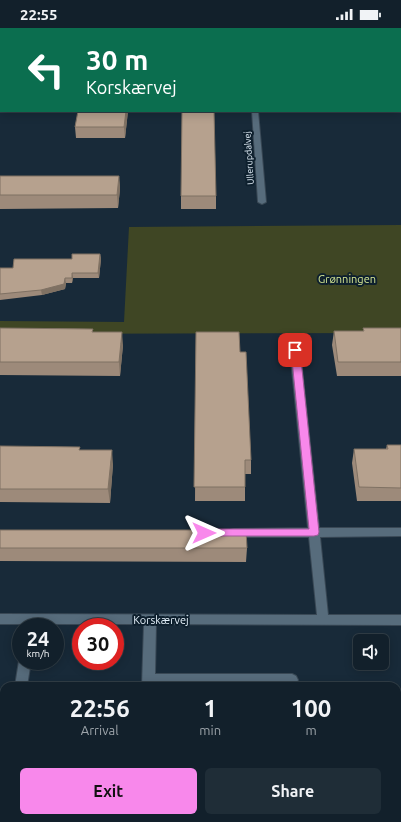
<!DOCTYPE html>
<meta charset="utf-8">
<style>
:root{--surface:#12202b;--page:#1f2d37;--text:#f1f3f6;--muted:#9ca3a9;--line:#313e47;--accent:#f888eb}
body{margin:0;font-family:Ubuntu,sans-serif;background:var(--page);color:var(--text);height:100vh;display:flex;flex-direction:column;font-size:15px;white-space:nowrap}
*{box-sizing:border-box;margin:0}
p{font-size:13px;color:var(--muted)}
.icon{flex:none;width:22px;height:22px;fill:none;stroke:currentColor;stroke-width:2;stroke-linecap:round;stroke-linejoin:round}
.map{position:relative;flex:1;overflow:hidden}
.side{position:absolute;left:0px;top:654px;width:401px;height:140px;display:flex;flex-direction:column;background:var(--surface);border-radius:12px 12px 0 0;box-shadow:0 2px 10px #0003,0 0 0 1px var(--line)}
.side>*{flex:none}
.guide{position:absolute;left:0px;top:0px;width:401px;height:84px;box-shadow:0 2px 10px #0003,0 0 0 1px var(--line);background:#0b6e4f;color:#fff;overflow:hidden}
.tools{position:absolute;left:353px;top:606px;display:grid;gap:8px}
.tools a{display:grid;place-items:center;width:36px;height:36px;border-radius:6px;background:var(--surface);box-shadow:0 2px 10px #0003,0 0 0 1px var(--line);font-size:20px}
.speed{position:absolute;left:12px;top:590px;display:flex;gap:8px;font-size:20px;font-weight:700;text-align:center}
.speed>*{display:grid;place-content:center;width:52px;height:52px;border-radius:50%;background:var(--surface);box-shadow:0 2px 10px #0003,0 0 0 1px var(--line);line-height:1}
.speed small{font-size:10px;font-weight:400}
.speed .limit{border:6px solid #d22;background:#fff;color:#111}
.pin{position:absolute;display:grid;place-items:center;width:34px;height:34px;color:#fff;margin:-17px;border-radius:8px;box-shadow:0 2px 6px #0006}
.me{position:absolute;width:44px;margin:-22px;rotate:90deg;stroke-linejoin:round;filter:drop-shadow(0 0 3px #0008)}
.turn{display:flex;align-items:center;gap:14px;height:84px;padding:0 20px;font-size:18px}
.turn .icon{width:52px;height:52px;stroke-width:2.5}
.turn b{display:block;font-size:28px;line-height:34px}
.eta{display:flex;justify-content:space-evenly;align-items:center;height:68px;text-align:center}
.eta b{font-size:24px;font-weight:600;line-height:28px}
.action{display:flex;gap:8px;margin-top:auto;padding:8px 20px}
.action a{flex:1;height:46px;border-radius:6px;background:var(--accent);color:#111;font-size:16px;font-weight:600;line-height:46px;text-align:center}
.action a+a{background:var(--page);color:var(--text)}
.status{display:flex;justify-content:space-between;align-items:center;height:28px;padding:0 20px;background:var(--surface);direction:ltr}
.status svg{height:11px;fill:currentColor}
.map>svg:first-child{display:block}
</style>
<div class="status"><b>22:55</b><svg viewBox="0 0 49 12"><path d="M0 12V9h3v3zM5 12V6h3v6zM10 12V3h3v9zM15 12V0h3v12zM26 1h20v11H26zM47 4h2v5h-2z"/></svg></div>
<div class="map">
<svg width="401" height="794" viewBox="0 0 401 794">
<rect width="100%" height="100%" fill="#182a39"/>
<path fill="#3f4624" d="M0,0H230L1,1L0,27Z
M401,197V305L0,306V293L124,294L129,199Z"/>
<g fill="none" stroke-linecap="round" stroke-linejoin="round">
<defs>
<path id="minor" d="M400,29H401V33H400Z
M0,31H1V35H0Z
M0,75H1V79H0Z
M252,83H258L266,174L262,176L258,174Z
M295,319L300,322L319,500H401V508L320,509L328,587H401V597L156,596L155,646H292L296,648L298,652L296,656L292,658H142L144,596H0V586L317,587L309,509H234L230,508L228,505L230,502L234,501L308,500L290,322Z
M21,629V633H31L27,658H15L19,633Z
M136,790H150V794H136Z"/>
</defs>
<use href="#minor" stroke="#394855" stroke-width="2"/>
<use href="#minor" fill="#576c7c" fill-rule="evenodd"/>
</g>
<path fill="#9d8a7a" d="M128,83L125,110H76L75,99Z
M0,148H119L120,161L118,180L0,181Z
M181,168H216V181H181Z
M100,226L101,231L99,250H73L72,255H66L65,261L42,267L0,272V240H13L72,231Z
M0,300L93,301V304L123,317L120,348L0,347Z
M363,300H401V348H337L332,317L334,303H363Z
M196,304L240,324L251,432V446H245V473H195Z
M387,417H401V473H357L352,435L354,421H386Z
M0,418L80,422L113,436L110,475L0,474Z
M0,502L247,520L246,534L0,533Z
M361,790H397L401,794H362Z"/>
<path fill="#7f7163" d="M126,83H128L125,110L124,99Z
M119,148L120,161L118,180L117,167Z
M100,226L101,231L99,250L98,245Z
M72,245L73,250L72,255Z
M65,250L66,255L65,261L42,267L41,262Z
M122,304L123,317L120,348L119,334Z
M112,422L113,436L110,475L108,461Z
M45,790H50V794H44Z"/>
<path fill="#b6a18e" stroke="#7f7163" d="M78,83H126L124,99H75Z
M182,83H214L216,168H181Z
M0,148H119L117,167H0Z
M72,226H100L98,245H72V250H65L64,256L41,262L0,266V240H13L14,231H72Z
M0,300L93,301L92,304H122L119,334H0Z
M363,300H401V334H338L334,303H364Z
M196,304H239L240,324H246L251,432H245V459H194Z
M387,417H401V460L359,459L354,421H388Z
M0,418L80,419L79,422H112L108,461H0Z
M0,502H246L247,520H0Z
M200,656L276,657V658H200Z
M397,670H401V794H368V790H397Z
M0,735H4V790H45L44,794H0Z
M211,790H282V794H211Z"/>
<path fill="#f888eb" stroke="#a15899" d="M295,319L300,322L319,504L318,507L314,508H201L199,505L201,502L204,501H309L291,322Z"/>
<g text-anchor="middle" stroke-width="4" stroke-linejoin="round" paint-order="stroke">
<g font-size="9" fill="#e6f2fc" stroke="#0e202e">
<text transform="translate(249 130) rotate(-94)" y="3">Ullerupdalvej</text>
</g>
<g font-size="11" fill="#d5e693" stroke="#0e202e">
<text x="347" y="255">Grønningen</text>
</g>
<g font-size="11" fill="#e6f2fc" stroke="#0e202e">
<text x="161" y="596">Korskærvej</text>
</g>
</g>
</svg>
<div class="tools">
<a><svg class="icon" aria-label="sound" viewBox="0 0 24 24"><path d="M4 9h4l5-4v14l-5-4H4zM17 9q2 3 0 6"/></svg></a>
</div>
<div class="speed"><div>24<small>km/h</small></div><div class="limit">30</div></div>
<div class="pin" style="left:295px;top:322px;background:#d93025"><svg class="icon" aria-label="arrive" viewBox="0 0 24 24"><path d="M6 21V4h12l-3 4 3 4H6"/></svg></div>
<svg class="me" style="left:204px;top:505px" viewBox="-20 -20 40 40"><path d="M0-17L14 15 0 8-14 15z" fill="#f888eb" stroke="#fff" stroke-width="4"/></svg>
<div class="guide">
<div class="turn"><svg class="icon" aria-label="left" viewBox="0 0 24 24"><path d="M17 20v-9H6M10 6l-5 5 5 5"/></svg><div><b>30 m</b>Korskærvej</div></div>
</div>
<section class="side">
<div class="eta">
<div><b>22:56</b><p>Arrival</p></div>
<div><b>1</b><p>min</p></div>
<div><b>100</b><p>m</p></div>
</div>
<div class="action"><a>Exit</a><a>Share</a></div>
</section>
</div>
